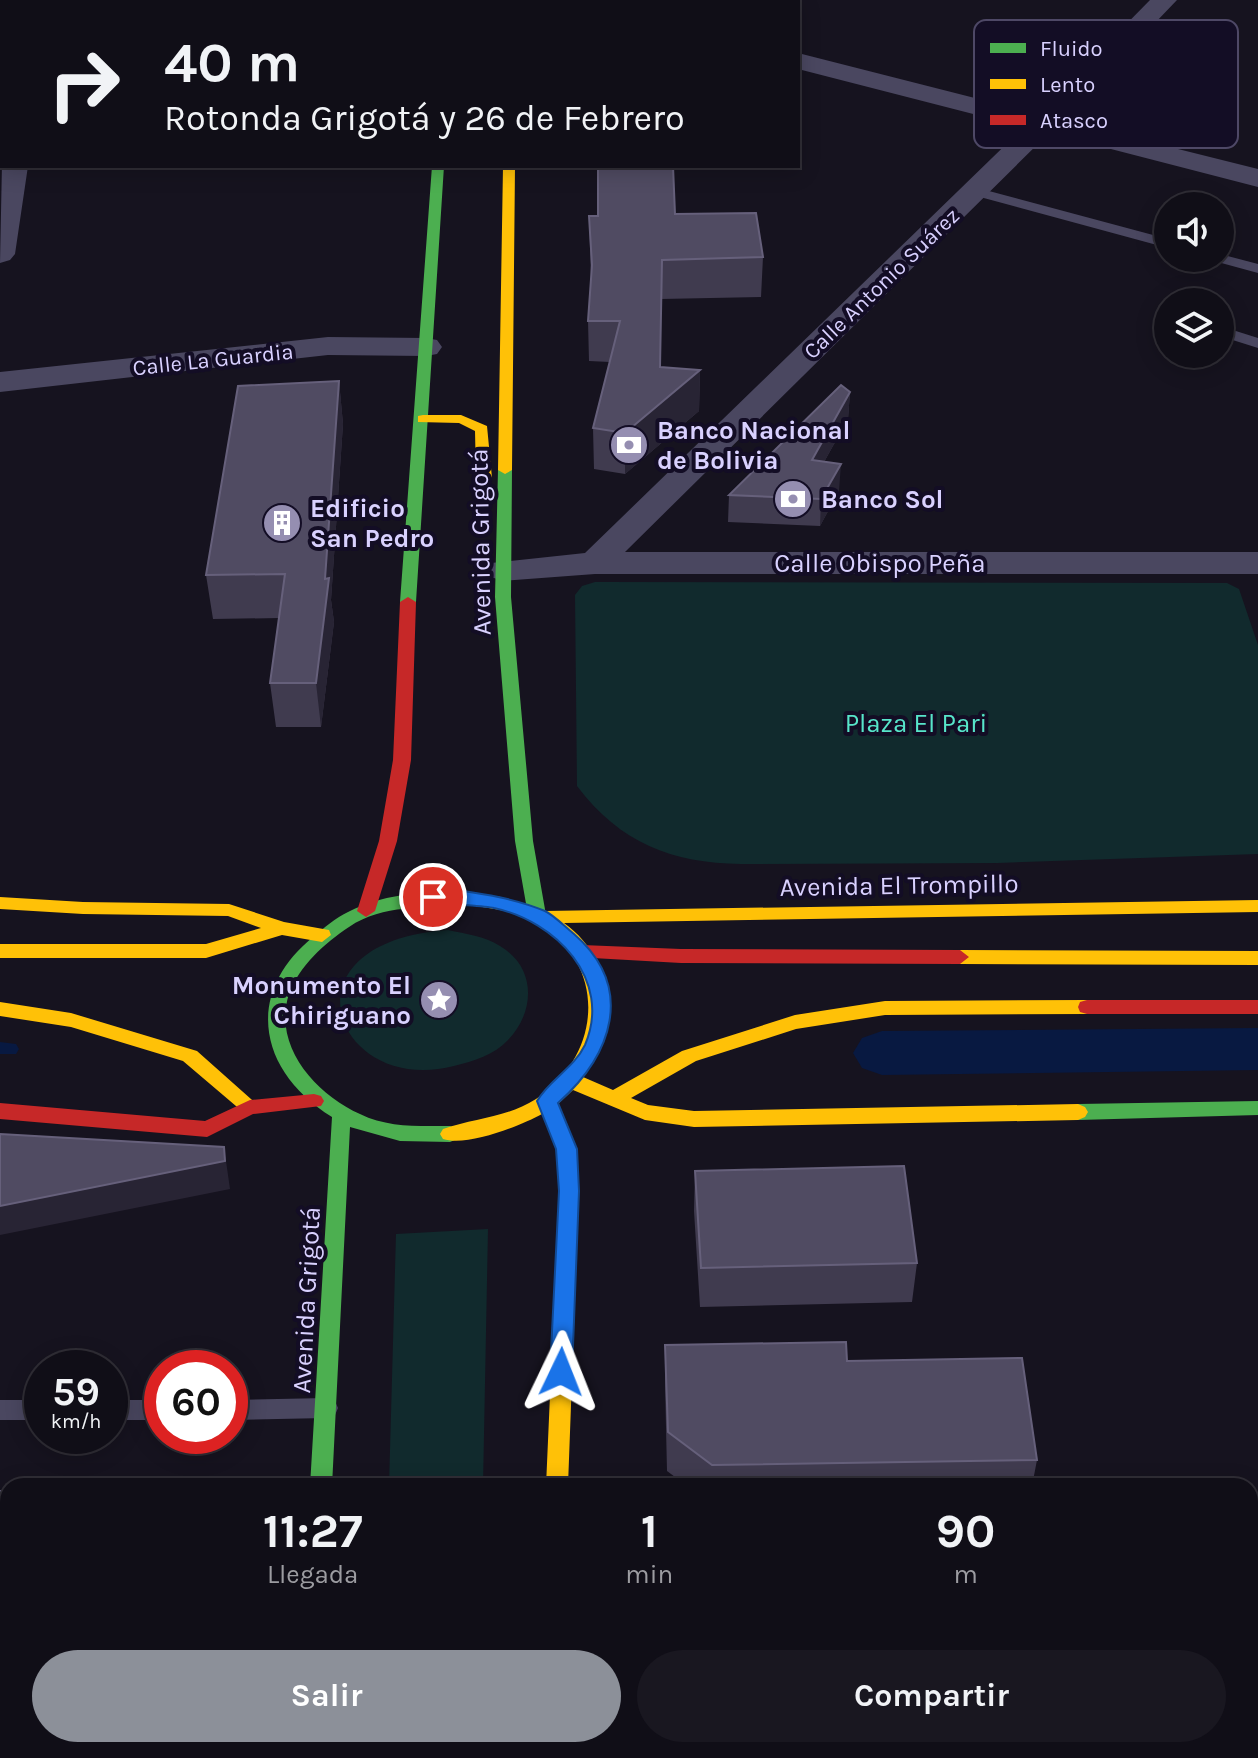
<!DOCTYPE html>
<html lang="es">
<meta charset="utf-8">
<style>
:root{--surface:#100e17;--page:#191720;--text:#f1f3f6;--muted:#9c9ca1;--line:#302e36;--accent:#8c9099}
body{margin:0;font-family:Karla,sans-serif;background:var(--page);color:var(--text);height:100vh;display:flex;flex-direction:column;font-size:30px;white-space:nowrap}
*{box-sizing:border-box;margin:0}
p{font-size:26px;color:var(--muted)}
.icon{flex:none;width:44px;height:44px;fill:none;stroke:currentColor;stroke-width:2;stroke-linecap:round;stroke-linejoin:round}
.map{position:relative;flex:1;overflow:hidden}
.details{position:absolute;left:0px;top:1478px;width:1258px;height:280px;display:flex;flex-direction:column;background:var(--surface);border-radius:24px 24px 0 0;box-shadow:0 4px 20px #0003,0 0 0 2px var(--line)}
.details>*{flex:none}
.guide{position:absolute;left:0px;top:0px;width:800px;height:168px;box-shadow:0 4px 20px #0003,0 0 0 2px var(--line);background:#100e17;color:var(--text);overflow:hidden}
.buttons{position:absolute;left:1154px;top:192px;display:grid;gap:16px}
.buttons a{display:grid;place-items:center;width:80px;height:80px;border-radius:50%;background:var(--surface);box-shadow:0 4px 20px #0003,0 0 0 2px var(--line);font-size:40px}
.speed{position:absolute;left:24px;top:1350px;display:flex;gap:16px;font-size:40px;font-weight:700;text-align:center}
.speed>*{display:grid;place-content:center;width:104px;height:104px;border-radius:50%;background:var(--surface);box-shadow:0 4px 20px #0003,0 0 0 2px var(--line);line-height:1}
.speed small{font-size:20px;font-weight:400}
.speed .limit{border:12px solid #d22;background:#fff;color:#111}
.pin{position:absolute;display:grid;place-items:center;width:68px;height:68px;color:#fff;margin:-34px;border:4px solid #fff;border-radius:50%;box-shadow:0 2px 8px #0007}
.me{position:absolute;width:88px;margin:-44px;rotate:2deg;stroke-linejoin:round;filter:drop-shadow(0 0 6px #0008)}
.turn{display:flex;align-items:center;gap:28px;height:168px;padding:0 32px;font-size:36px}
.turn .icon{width:104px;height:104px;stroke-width:2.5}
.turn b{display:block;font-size:56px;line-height:68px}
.eta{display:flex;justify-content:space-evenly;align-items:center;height:136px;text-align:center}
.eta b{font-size:48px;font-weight:700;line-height:56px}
.cta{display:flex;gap:16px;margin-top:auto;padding:16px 32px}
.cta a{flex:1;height:92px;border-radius:48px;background:var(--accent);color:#fff;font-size:32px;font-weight:700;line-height:92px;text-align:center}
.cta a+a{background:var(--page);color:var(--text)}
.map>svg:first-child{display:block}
</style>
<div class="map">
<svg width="1258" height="1758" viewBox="0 0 1258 1758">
<rect width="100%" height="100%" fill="#16131f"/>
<path fill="#112a2d" d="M595,582L1227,583L1239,589L1258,645V854L997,863L741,864C672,863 620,843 577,786L575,595L582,586Z
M448,930C466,934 484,936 500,946C537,968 535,1012 508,1040C494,1055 474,1061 454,1066C335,1097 275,942 448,930Z
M488,1229L483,1486H389L396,1234Z
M380,1750H479V1758H379Z"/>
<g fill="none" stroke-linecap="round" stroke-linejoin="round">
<path fill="#081941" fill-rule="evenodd" d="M0,1042L16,1044L19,1049L16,1054H0Z"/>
<path fill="#081941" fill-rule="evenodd" d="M1258,1028V1070L882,1075L862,1068L853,1053L862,1038L882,1031Z"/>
<path fill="#4a4760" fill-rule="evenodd" d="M974,187L1168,239V248L969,194V188Z
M1220,254L1258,264V273L1214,261L1212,258H1220Z
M1220,326L1258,338V348L1220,336Z
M326,1398L335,1401L338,1408L335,1415L326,1418L230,1420V1400Z
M0,1400H42V1420H0Z
M110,1400H162V1420H110Z"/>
<path fill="#4a4760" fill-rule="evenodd" d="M30,0H56V2H30Z
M1150,0H1177L1062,120L1258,169V187L1049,133L625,552H1258V574H595L503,581L491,577L486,570L491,563L585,553L1024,127L798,69V53L1038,114Z
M0,65H2V81H0Z
M2,163V166H28L15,254L10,260L0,263Z
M328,337L426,338L437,340L442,347L437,354L426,356L328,355L0,392V372Z
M1250,1540H1258V1586H1250Z"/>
<path fill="#4caf50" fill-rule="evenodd" d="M432,166H444L416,602L408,607L400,602Z
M505,466L512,470L511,597L533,841L546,915L537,921L528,915L515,841L495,597L498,470Z
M455,890L461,892L464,896L461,900C424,911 384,903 349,927C325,943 299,966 289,994C272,1046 316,1094 360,1114C388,1128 420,1126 450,1126L457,1129L460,1134L457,1139L450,1142L400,1141L350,1127L332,1486H310L332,1117C259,1072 243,994 313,937C324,928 335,918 348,912C381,895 419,892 455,890Z
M1258,1101V1115L1078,1120L1071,1117L1068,1112L1071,1107L1078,1104Z"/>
<path fill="#ffc107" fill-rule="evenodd" d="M503,166H515L512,470L505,474L498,470Z
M423,415H461L487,426L492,478L489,481L484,483L476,478L475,431L459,423L418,422V416Z
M455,890L501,897L544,911L1258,900V912L564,923C615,959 619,1030 583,1077L613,1090L682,1051L795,1015L885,1001L1087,1000L1094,1002L1096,1007L1094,1012L1087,1014L885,1015L796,1029L696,1061L631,1098L648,1105L694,1111L1078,1104L1085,1107L1088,1112L1085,1117L1078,1120L694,1127L645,1120L573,1090L558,1104L577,1149L579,1191L568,1486H546L559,1191L557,1149L542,1114C520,1126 467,1147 443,1139L440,1134L443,1129C475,1118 506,1118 536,1099C602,1056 609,964 537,923C510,907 478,909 449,900L446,896L449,892Z
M0,897L83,902L229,904L284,922L329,930L331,935L322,942L282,935L206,958H0V944H206L261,928L228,916L83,914L0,909Z
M960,950L1258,951V965L960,964L951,957Z
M0,1002L71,1013L197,1051L260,1107L257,1112H243L183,1061L71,1027L0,1016Z
M541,1750H565V1758H541Z"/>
<path fill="#c62828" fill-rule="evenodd" d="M442,0H454V2H442Z
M506,0H518V2H506Z
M408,597L416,602L411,760L397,841L375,911L366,917L357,911L379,841L393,760L400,602Z
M582,945L681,949L960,950L969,957L960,964L681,963L575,957L573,952L575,947Z
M1087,1000H1258V1014H1087L1080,1012L1078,1007L1080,1002Z
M314,1094L321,1096L324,1101L321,1106L253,1114L207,1137L0,1119V1103L205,1121L250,1100Z
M295,1750H319L318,1758H294Z"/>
</g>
<path fill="#403b4f" d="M607,0H703V2H598L608,1Z
M675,214L763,257L761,297L661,299L660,367L700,370L699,411L625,474L594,469L593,428L610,362L589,361L588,321L591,279L589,216Z
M339,381L343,424L331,600L334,622L321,727H276L270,683L279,618L213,619L206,575Z
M850,392L848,419L824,462L839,491L820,526L728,522L729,495Z
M695,1171L917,1263L912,1302L700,1307L694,1211Z
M665,1345L847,1361L1037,1460L1032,1486H687L667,1471L665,1384Z
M0,1491H8V1640L0,1641Z"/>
<path fill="#282434" d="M674,0H703V2H671Z
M700,370L699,411L625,474V433Z
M339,381L343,424L331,600L334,622L321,727L316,683L325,579Z
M850,392L848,419L810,487L812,460Z
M841,464L839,491L820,526L821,499Z
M224,1147L230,1189L0,1235V1206Z"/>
<path fill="#504b62" stroke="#66607b" stroke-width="2" d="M292,0H382V2H292Z
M627,0H674L671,2H628Z
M598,166H673L675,214L756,213L763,257L662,260L660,367L700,370L625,433L593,428L620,321H588L592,265L589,216H598Z
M339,381L325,579L329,578L316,683H270L285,574L206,575L238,386Z
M841,385L850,392L812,460L841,464L821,499L729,495Z
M0,1134L224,1147L225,1161L0,1206Z
M904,1166L917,1263L701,1268L695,1171Z
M846,1342L847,1361L1022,1358L1037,1460L712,1465L668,1432L665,1345Z
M0,1491H8V1601L0,1602Z
M666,1750H760V1758H666Z"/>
<path fill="#1a73e8" stroke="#114b97" stroke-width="2" d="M455,890C486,894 516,899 545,911C555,916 565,927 574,934C636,988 612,1055 558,1103L577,1149L579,1191L572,1372L569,1378L561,1381L553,1378L550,1372L559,1191L556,1149L537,1101C549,1080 574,1068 585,1045C613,979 555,921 494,908C479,904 430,906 424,897L433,891Z"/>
<defs>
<symbol id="bank-disc" viewBox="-11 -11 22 22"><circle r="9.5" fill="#958eb1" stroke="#130d25"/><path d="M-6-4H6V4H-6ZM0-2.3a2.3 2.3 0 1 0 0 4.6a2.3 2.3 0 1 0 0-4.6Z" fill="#fff"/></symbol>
<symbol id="building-disc" viewBox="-11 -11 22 22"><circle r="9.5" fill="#958eb1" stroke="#130d25"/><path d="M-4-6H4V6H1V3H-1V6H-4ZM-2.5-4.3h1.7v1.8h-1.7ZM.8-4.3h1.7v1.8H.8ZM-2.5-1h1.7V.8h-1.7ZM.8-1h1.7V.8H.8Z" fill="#fff"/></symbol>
<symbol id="sight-disc" viewBox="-11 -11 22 22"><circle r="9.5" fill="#958eb1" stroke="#130d25"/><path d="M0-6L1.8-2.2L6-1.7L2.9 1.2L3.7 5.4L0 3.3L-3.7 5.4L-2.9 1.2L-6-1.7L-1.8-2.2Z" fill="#fff"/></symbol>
</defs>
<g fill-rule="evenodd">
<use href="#bank-disc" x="607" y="423" width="44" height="44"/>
<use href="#bank-disc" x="771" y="477" width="44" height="44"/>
<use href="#building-disc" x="260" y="501" width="44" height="44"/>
<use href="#sight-disc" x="417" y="978" width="44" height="44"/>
</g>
<g text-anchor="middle" stroke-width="8" stroke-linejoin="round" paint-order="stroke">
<g font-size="22" fill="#d9d1ff" stroke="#130d25">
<text transform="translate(881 283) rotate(-44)" y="8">Calle Antonio Suárez</text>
<text transform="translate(213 359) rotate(-6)" y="8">Calle La Guardia</text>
</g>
<g font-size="26" font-weight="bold" fill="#d9d1ff" stroke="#130d25" text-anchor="start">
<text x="657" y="439">Banco Nacional<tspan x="657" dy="30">de Bolivia</tspan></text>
<text x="821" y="508">Banco Sol</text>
<text x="310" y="517">Edificio<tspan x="310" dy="30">San Pedro</tspan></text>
<text x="411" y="994" text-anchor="end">Monumento El<tspan x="411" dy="30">Chiriguano</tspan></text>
</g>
<g font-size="26" fill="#d9d1ff" stroke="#130d25">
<text transform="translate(480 542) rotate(-91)" y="9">Avenida Grigotá</text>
<text x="880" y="572">Calle Obispo Peña</text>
<text transform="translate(899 885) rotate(-1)" y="9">Avenida El Trompillo</text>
<text transform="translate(306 1300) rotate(-87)" y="9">Avenida Grigotá</text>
</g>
<g font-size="26" fill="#57e5ca" stroke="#130d25">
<text x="916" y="732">Plaza El Pari</text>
</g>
</g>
<rect x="974" y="20" width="264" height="128" rx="12" fill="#130d25" stroke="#4e4866" stroke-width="2"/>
<rect x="990" y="43" width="36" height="10" fill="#4caf50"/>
<rect x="990" y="79" width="36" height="10" fill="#ffc107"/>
<rect x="990" y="115" width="36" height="10" fill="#c62828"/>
<g font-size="22" fill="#d9d1ff">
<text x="1040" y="56">Fluido</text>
<text x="1040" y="92">Lento</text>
<text x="1040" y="128">Atasco</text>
</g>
</svg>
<div class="buttons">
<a><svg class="icon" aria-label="sound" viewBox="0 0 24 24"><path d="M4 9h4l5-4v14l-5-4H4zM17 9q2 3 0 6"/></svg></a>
<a><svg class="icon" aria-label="layers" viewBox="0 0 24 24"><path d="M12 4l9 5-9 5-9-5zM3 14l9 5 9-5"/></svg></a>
</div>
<div class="speed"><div>59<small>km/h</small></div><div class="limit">60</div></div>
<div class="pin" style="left:433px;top:897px;background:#d93025"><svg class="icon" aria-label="arrive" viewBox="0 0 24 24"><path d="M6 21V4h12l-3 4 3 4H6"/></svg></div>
<svg class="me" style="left:561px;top:1372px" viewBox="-20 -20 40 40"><path d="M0-17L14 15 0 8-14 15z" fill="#1a73e8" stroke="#fff" stroke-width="4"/></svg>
<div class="guide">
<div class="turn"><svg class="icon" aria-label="right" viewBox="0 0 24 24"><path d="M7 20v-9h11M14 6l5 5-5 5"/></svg><div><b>40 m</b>Rotonda Grigotá y 26 de Febrero</div></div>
</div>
<section class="details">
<div class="eta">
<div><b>11:27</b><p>Llegada</p></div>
<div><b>1</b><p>min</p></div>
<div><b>90</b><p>m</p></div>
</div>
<div class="cta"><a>Salir</a><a>Compartir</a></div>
</section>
</div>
